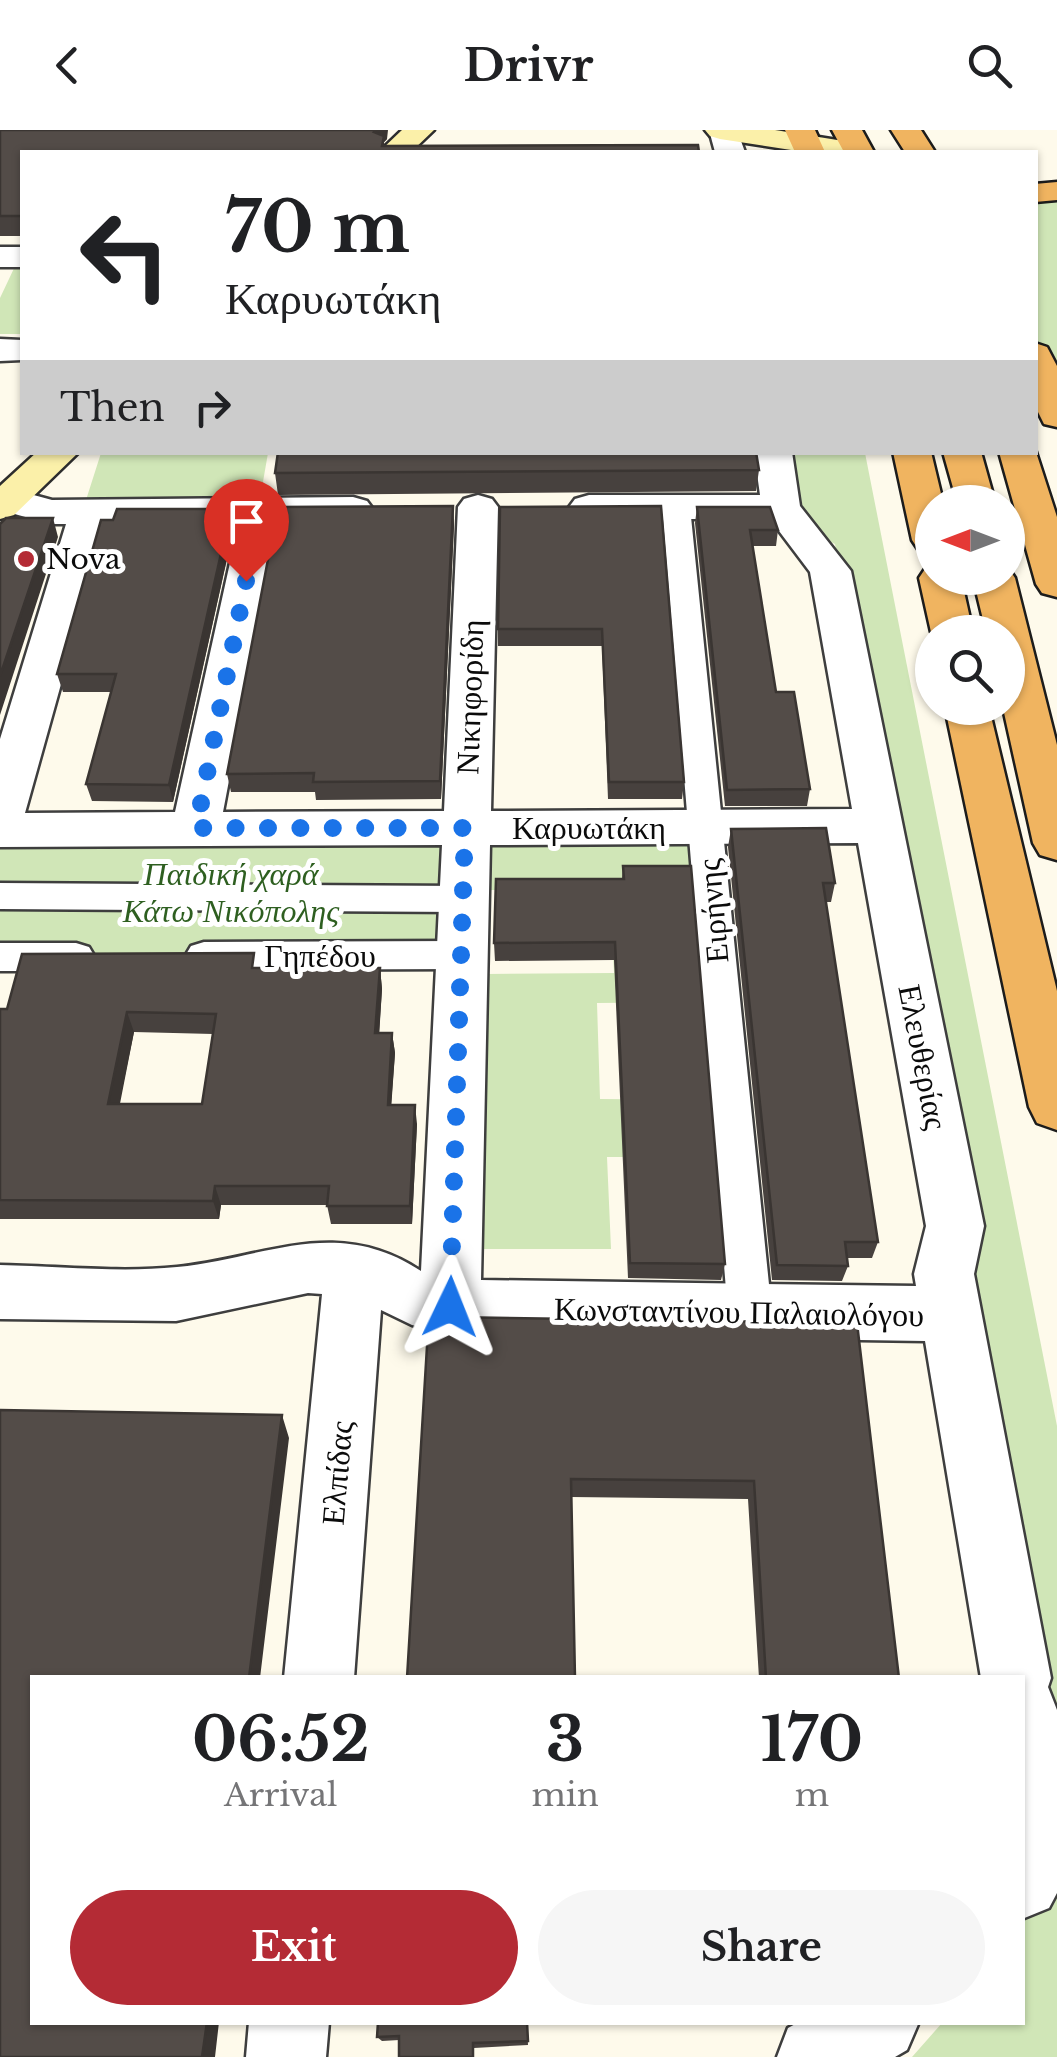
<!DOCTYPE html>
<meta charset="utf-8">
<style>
:root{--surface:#fff;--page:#f6f6f6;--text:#202124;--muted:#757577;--accent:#b42b35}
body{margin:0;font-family:"Libre Baskerville",serif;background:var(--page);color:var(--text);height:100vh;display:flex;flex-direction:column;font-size:38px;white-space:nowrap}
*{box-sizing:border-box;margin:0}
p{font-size:32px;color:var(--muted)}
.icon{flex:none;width:55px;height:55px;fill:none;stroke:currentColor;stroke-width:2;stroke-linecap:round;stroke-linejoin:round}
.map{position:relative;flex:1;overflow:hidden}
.drawer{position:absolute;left:30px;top:1545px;width:995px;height:350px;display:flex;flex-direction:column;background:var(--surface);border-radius:0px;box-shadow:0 2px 8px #0004}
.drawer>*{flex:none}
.top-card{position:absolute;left:20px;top:20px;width:1018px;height:305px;border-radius:0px;box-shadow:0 2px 8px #0004;background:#fff;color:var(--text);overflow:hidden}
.needle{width:65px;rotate:270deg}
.controls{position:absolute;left:915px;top:355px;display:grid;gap:20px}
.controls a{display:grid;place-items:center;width:110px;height:110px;border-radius:50%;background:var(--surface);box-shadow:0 2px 8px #0004;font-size:50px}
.pin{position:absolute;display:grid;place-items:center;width:85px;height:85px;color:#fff;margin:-102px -42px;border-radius:50% 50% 50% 0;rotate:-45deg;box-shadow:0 0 10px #0007}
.pin .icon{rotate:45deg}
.me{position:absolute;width:110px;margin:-55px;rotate:2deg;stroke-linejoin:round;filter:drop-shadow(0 0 8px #0008)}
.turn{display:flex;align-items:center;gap:35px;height:210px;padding:0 40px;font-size:45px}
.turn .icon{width:130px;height:130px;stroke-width:2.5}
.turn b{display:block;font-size:70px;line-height:85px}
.then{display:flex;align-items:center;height:95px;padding:0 40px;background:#0003;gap:20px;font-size:38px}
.eta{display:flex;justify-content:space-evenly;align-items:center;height:170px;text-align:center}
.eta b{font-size:60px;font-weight:700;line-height:70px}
.action{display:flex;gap:20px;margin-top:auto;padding:20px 40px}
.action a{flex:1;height:115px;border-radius:60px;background:var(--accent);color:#fff;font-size:40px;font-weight:700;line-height:115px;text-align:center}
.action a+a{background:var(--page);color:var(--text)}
header{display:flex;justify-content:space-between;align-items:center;height:130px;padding:0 40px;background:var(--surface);font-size:45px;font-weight:700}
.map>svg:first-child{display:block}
</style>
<header><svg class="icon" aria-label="back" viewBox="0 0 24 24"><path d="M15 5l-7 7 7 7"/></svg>Drivr<svg class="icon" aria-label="search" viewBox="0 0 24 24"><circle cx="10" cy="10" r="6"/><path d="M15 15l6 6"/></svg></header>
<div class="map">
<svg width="1057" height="1927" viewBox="0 0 1057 1927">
<rect width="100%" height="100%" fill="#fefaeb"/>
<path fill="#d0e6b7" d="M1035,69L1057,72V269L1035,218Z
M17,132H22V204H0V168Z
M101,323H268L260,369L86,370Z
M779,323H865L1057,1296V1927H912L942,1893L1022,1892V1548L935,1047L835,414L790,391Z
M465,698L460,825L0,827V700Z
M487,706H697L702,748H613L616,824L709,872L597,873L600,969L713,970L719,1027H607L611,1119H480L486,844L614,843L610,760H486Z"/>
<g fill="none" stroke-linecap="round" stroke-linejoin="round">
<defs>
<path id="pedestrian" d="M676,368L686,371L690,377L772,1184L766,1198L750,1204L734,1198L728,1184L662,377L666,371Z
M0,753L462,756L475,760L480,769L475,778L462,782L0,779Z
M460,811L473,815L479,825L473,835L460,839L204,840L191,836L185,826L191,816L204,812Z
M0,813H76L89,817L95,827L89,837L76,841H0Z"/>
<path id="minor" d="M737,0L745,22H715L709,0Z
M0,117H22V137H0Z
M0,209L22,210V230L0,231Z
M754,322H792L800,376L851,441L984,1096L974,1144L1051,1548L1048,1557L1057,1580V1763L1049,1778L1022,1789V1548H981L925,1211L450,1204L412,1195L381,1180L354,1548H284L322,1164L308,1163L176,1191L0,1189V1135C58,1136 119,1143 177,1137C266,1128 336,1085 421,1141L442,715L0,717V609L66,394H51L0,380V360L8,358L52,370L353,367L367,371L373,379L367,387L278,392L223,682L444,681L458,377L464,369L478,365L492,369L498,377L491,681L852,679L810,442L770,389H589L575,385L569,377L575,369L589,365H760ZM239,392L175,682L25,683L106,393ZM858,713L926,1096L914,1144L916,1156L481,1150L490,715Z
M249,1892H329L326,1927H246Z
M799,1892H919L907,1920L895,1927H777L788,1898Z"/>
<path id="secondary" d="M402,0H434L411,22H379Z
M705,0H775L856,13L867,16L871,22H804L720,9L710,6Z
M37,322H79L14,385L0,389V356Z"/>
<path id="trunk" d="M785,0H815L825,22H795Z
M832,0H862L874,22H844Z
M891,0H921L935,22H905Z
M1057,52V70L1035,72V54Z
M1035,213L1047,217L1057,236V297L1044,294L1035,276Z
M1035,319L1057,387V467L1042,463L1036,454L999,322H1035Z
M893,322H931L943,372H932V422L918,419L912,410Z
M943,322H981L995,372H957Z
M932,437V448H961L973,502H931L919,448L925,439Z
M1009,439L1015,448L1057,615V730L1040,725L1033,713L1003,578H1008V502H986L973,448H1008Z
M945,578H989L1057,861V1000L1037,993L1029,977Z"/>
</defs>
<use href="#pedestrian" stroke="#3e3e3e" stroke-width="5"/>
<use href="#minor" stroke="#3e3e3e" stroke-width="5"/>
<use href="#secondary" stroke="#2d2d2d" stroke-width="5"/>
<use href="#trunk" stroke="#1c1c1c" stroke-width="5"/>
<use href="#pedestrian" fill="#fff" fill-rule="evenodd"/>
<use href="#minor" fill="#fff" fill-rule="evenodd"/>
<use href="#secondary" fill="#fbf0a9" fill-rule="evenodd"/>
<use href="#trunk" fill="#f0b460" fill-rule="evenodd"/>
</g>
<path fill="#47413e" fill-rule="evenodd" d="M0,0L387,9L384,12L22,22V106H0Z
M759,340L756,361L278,365L275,343Z
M453,376L454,395L441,669L316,670L315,662H231L227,644Z
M661,376L684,652L682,669H608L602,516H498V499Z
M697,377L778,400L776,416H753L776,562L810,659L807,676H725L695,393Z
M231,379L234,397L173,672L92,671L86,654L111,562H63L57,544L113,390Z
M731,699L835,753L831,772H826L878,1112L872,1128H847L848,1136L842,1151L772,1150L728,717Z
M623,736L725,1134L721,1150L628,1148L614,830L495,831L494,813L622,749Z
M258,838H380L382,859L379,903H392L395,923L391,975L417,994L412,1094H331L327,1075H221L219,1089H0V879ZM134,902L213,904L202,974H119Z
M448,1187L857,1193L899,1548H759L748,1369L571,1367Z
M527,1892L528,1915L474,1918L399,1910L382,1911L377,1907Z"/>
<path fill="#3a3532" d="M376,0H388L387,9L384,12L385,22L374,2Z
M453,376L454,395L441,669L440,651Z
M231,379L234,397L173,672L169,655Z
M53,388L58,407L0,585V546Z
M380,838L382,859L378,923L375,903Z
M127,882L134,902L116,994L108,974Z
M392,903L395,923L390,994L388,975Z
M415,975L417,994L412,1094L410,1076Z
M215,1056L221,1075L219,1089L213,1071Z
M282,1285L289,1308L260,1548H249Z
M207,1892H219L215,1927H202Z"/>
<path fill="#534c48" stroke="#3a3532" stroke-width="2.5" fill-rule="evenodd" d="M0,0H376L374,2L384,6L382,16L698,15L699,22H22V86H0Z
M278,322H756L759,340L275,343Z
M453,376L440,651L313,652L314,643L227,644L278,377Z
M661,376L684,652H609L602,499H498L500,377Z
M697,377H770L778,400H750L776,562H794L810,659L727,660Z
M117,379H231L169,655L86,654L116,544H57L101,390H113Z
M6,388H53L0,546V394Z
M826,698L835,753H823L878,1112H845L848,1136L777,1135L731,699Z
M623,736H691L725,1134L630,1133L615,812L494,813L496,749H624Z
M254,823L252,838H380L375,903H392L388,975H415L410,1076H327L329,1056H215L213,1071L0,1070V879H7L22,824ZM127,882L216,884L202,974H108Z
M429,1183L448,1187L857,1193L899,1548H766L754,1351L571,1349L575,1548H407Z
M0,1280L282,1285L249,1548H32V1892H207L202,1927H0Z
M378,1892H527L528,1911L473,1913V1927H399V1906L377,1907Z"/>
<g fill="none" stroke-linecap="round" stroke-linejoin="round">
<path stroke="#1a73e8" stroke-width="18" stroke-dasharray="0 32.4" d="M246,451L196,698H465L450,1177"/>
</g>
<circle fill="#b42b35" stroke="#fff" stroke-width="4" cx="26" cy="429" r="10"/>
<g text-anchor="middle" stroke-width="10" stroke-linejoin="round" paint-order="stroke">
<g font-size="28" fill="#0b0b0b" stroke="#fff" text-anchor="start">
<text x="46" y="439">Nova</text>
</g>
<g font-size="32" fill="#0b0b0b" stroke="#fff">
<text transform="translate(470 567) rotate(-88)" y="11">Νικηφορίδη</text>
<text x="589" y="709">Καρυωτάκη</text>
<text transform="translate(713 781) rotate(-95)" y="11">Ειρήνης</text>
<text x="320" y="837">Γηπέδου</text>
<text transform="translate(923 927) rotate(79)" y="11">Ελευθερίας</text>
<text transform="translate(739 1182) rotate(1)" y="11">Κωνσταντίνου Παλαιολόγου</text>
<text transform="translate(337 1343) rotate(-85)" y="11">Ελπίδας</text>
</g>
<g font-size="32" font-style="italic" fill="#2e5f20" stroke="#fff">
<text x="231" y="755">Παιδική χαρά<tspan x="231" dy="37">Κάτω Νικόπολης</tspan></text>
</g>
</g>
</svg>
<div class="controls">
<a><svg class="needle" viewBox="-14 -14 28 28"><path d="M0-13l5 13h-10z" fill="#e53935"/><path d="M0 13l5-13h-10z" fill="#757577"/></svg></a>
<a><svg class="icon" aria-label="search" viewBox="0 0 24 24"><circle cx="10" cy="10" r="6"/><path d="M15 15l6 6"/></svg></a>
</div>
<div class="pin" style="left:246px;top:451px;background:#d93025"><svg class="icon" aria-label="arrive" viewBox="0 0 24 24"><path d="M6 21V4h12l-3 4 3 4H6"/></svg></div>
<svg class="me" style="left:450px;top:1177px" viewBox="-20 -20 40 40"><path d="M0-17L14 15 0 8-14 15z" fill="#1a73e8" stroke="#fff" stroke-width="4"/></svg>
<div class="top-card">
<div class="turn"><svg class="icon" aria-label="left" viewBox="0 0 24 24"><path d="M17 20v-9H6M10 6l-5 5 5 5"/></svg><div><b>70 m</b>Καρυωτάκη</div></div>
<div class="then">Then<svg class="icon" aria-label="right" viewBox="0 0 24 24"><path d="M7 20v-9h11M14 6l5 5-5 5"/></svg></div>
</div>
<section class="drawer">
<div class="eta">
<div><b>06:52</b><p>Arrival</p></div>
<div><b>3</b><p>min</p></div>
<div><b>170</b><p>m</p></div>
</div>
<div class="action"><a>Exit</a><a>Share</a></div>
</section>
</div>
